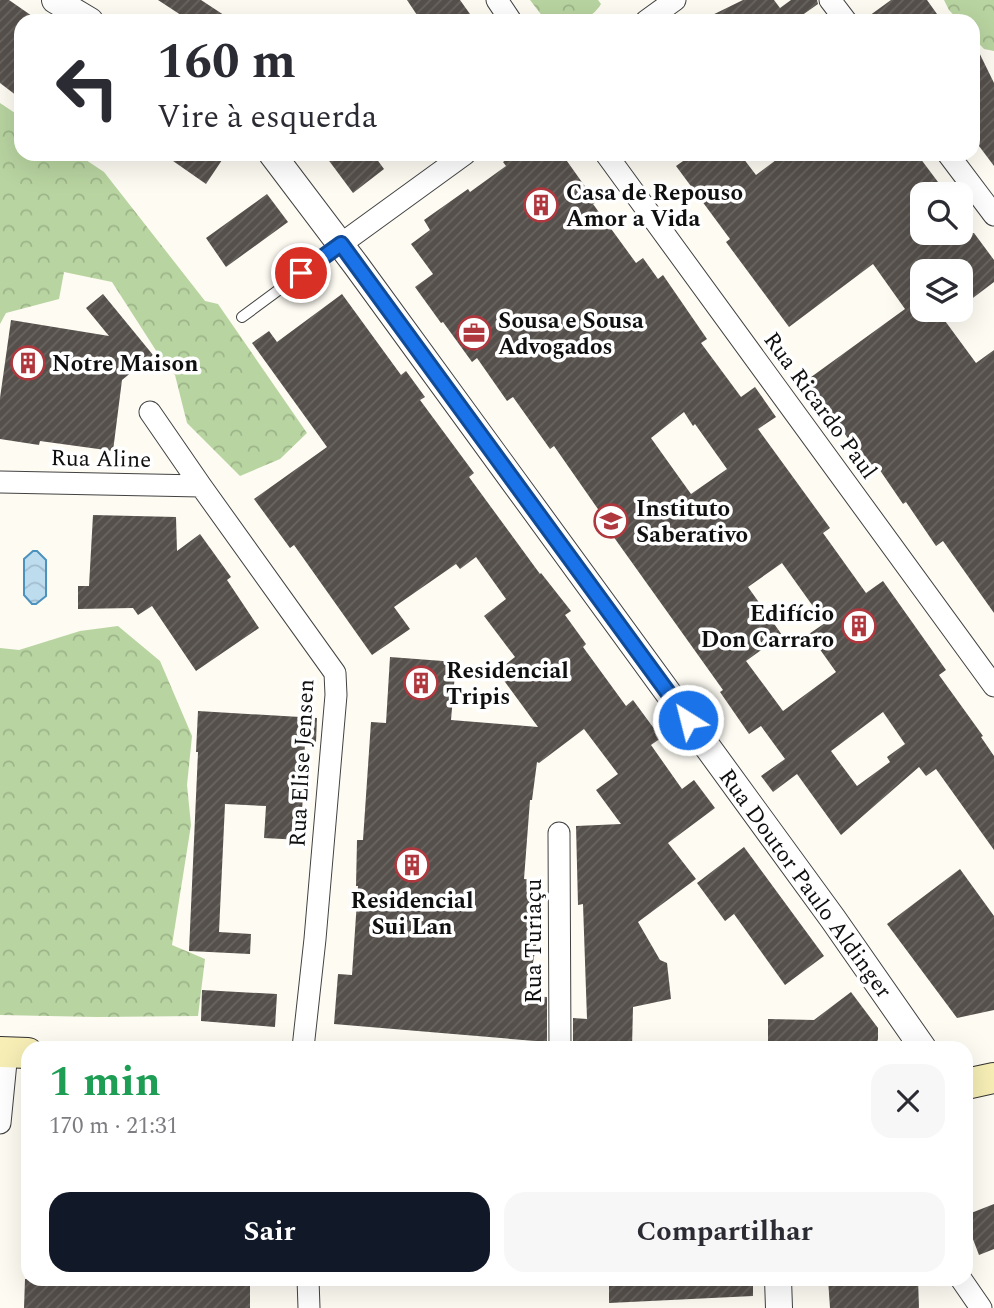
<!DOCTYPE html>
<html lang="pt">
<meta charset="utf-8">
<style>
:root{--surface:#fff;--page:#f7f7f7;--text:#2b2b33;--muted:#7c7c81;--accent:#111827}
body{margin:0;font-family:Spectral,serif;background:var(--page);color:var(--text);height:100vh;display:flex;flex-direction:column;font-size:26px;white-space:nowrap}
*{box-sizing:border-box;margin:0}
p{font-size:23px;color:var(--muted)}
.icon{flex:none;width:38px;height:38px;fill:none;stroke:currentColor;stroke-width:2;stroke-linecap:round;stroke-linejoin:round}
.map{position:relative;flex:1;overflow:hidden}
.drawer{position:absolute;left:21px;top:1041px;width:952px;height:245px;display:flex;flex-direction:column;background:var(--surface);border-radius:21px;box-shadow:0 7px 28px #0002}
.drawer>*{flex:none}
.top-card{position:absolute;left:14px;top:14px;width:966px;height:147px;border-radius:21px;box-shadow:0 7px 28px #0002;background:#fff;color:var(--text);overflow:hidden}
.buttons{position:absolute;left:910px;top:182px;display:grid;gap:14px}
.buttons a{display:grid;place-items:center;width:63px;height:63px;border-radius:14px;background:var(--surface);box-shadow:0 7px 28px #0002;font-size:35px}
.pin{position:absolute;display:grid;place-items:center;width:60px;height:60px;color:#fff;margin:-30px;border:4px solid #fff;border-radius:50%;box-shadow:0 2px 7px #0007}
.me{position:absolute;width:77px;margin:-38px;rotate:324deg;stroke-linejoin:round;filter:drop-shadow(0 0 5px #0008)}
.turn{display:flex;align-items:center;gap:24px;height:147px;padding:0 28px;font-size:32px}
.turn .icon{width:91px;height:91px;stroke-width:2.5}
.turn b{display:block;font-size:49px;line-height:60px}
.round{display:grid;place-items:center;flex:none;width:74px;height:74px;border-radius:21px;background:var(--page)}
.summary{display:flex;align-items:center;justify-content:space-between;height:119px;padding:0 28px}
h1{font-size:42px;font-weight:700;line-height:52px;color:#1e9e55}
.button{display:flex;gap:14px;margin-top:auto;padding:14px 28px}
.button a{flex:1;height:80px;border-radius:21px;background:var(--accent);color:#fff;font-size:28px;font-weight:700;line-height:80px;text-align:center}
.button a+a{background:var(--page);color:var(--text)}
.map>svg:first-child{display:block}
</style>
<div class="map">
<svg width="994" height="1308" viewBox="0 0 994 1308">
<defs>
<pattern id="forest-crowns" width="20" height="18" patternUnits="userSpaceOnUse" patternTransform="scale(1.75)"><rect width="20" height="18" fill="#b8d4a0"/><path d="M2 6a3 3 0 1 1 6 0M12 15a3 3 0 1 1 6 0" fill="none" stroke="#9db589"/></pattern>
<pattern id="water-waves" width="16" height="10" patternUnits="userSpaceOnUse" patternTransform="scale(1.75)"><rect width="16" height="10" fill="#bdddef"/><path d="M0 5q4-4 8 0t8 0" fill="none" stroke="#a1bccc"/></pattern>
<pattern id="building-hatch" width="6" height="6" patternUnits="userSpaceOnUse" patternTransform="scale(1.75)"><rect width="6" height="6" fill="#56504c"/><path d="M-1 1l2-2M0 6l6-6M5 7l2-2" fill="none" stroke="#696561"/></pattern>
</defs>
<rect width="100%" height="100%" fill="#fdfbf2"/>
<path fill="url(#forest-crowns)" d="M530,0H598L601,4C587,26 569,21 546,21Z
M944,0H994V51L984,49L973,37V21H959L949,10Z
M0,103L21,117V154H77L104,172L205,301L218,304L307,433L280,459L240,476L187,423L175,375L164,363L112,282L64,272L59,299L6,313L0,324Z
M118,626L160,661L192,736L187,785L191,825L172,945L205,959L198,1016L97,1017L0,1015V648L19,650L80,631Z"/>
<path fill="url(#water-waves)" stroke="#4c92be" stroke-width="2" d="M33,551H37L46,560V596L36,604H32L24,595V559Z"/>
<path fill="url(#building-hatch)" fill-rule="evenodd" d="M0,0H9L32,16L29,21H21V99L0,83Z
M158,0H201L233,21H190Z
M407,0H460L475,21H421Z
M743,0H774L780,8L791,0H817L818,4L794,21H700Z
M891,0H927L942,21H862Z
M973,40L994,83V166L973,138Z
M163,154H226L206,184Z
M324,154H373L384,169L353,193Z
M514,154H562L596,202L593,204L636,263L643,258L658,279L663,275L707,339L701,343L741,397L755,387L776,417L758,429L830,528L823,533L866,593L883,581L946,670L939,675L983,736L981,737L994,756V850L936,769L926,776L919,767L841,835L797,774L773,792L761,776L785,759L761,726L749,734L720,692L723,690L613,536L612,538L596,515L600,512L554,446L550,449L513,397L507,401L477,358L472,362L443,322L441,323L415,287L433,274L411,244L430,230L424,220L468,189L470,192L506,166L503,162ZM684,412L693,426L695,424L727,469L691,494L651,438ZM782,563L825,623L809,634L836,672L783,711L746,661L782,635L748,587ZM883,712L905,744L887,757L890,762L857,786L831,751Z
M693,154H740L756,175L784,154H917L947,194H922V233H974L994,260V282L961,307V271H922V310H937L976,363L994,350V613L943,541L936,546L906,502L903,504L875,463L868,467L807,380L905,309L873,264L789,327L726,242L730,239L676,166Z
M267,194L288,222L226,267L206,238Z
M103,294L153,355L122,380L113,451L40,441L39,445L0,439V398L11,320L109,336L86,308Z
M342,294L401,375L406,371L425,397L420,400L474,473L469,477L540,574L541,573L571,611L565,615L586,644L583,647L626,706L633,700L661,738L651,745L682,789L694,780L715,808L668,843L696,879L638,922L660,960L667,963L671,999L633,1007L632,1048H573V1018L587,1019L583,904L578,905L576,826L621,824L596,790L618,774L584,729L539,763L537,762L532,800H530L524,879L540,881L535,917L541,918L527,996L547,997V1042L334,1024L338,974L352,975L358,886H356L357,840H363L371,722L386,723L390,657L456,662L451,720L538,727L497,671L515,657L484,616L506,599L476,557L460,569L456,564L394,607L410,629L372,655L294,545L290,548L254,499L327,447L252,343L269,331L277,342Z
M93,515L176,517L177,551L200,534L231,577L227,580L259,628L196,671L152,606L138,615L133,608L78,609V586H89Z
M198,711L317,718L316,742L305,741L301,840L264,838L266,806L225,804L219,932L251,934L250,954L189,951L198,752H196Z
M744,847L824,956L785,985L734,914L725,921L697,883Z
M960,869L994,916V1010L957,1018L887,924Z
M202,990L277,994L275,1027L201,1021Z
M851,992L878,1028V1039L875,1048H768V1019L814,1020Z
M994,1204V1249L979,1255L966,1221V1215Z
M25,1279H250V1308H24Z
M609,1279H753V1296L609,1303Z
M828,1279H918L919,1308H830Z"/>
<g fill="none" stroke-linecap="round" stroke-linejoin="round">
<defs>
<path id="service" d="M242,317L341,244"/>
<path id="minor" d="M497,0L511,21
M830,0L846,21
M646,21L675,0
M606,154L994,686
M948,154L994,215
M341,244L465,154
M150,412L201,486L335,673L336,695L315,939L303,1048
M0,482L201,486
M559,833L560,1048
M0,1123L7,1052
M308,1279L309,1308
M961,1279L981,1308"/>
<path id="tertiary" d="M55,0L90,21
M272,154L356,265L833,919L923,1048
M778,1279L779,1308"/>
<path id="secondary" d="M0,1052L28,1053
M966,1084L994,1078"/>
</defs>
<use href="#service" stroke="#424242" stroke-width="12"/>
<use href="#minor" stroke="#424242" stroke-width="23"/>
<use href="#tertiary" stroke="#424242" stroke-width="28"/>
<use href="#secondary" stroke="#313131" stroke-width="32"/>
<use href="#service" stroke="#fff" stroke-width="10"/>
<use href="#minor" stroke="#fff" stroke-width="21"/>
<use href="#tertiary" stroke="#fff" stroke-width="26"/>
<use href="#secondary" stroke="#f6eeb5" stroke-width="30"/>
</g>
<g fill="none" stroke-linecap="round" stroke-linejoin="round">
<defs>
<path id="route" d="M301,273L341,244L688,720"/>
</defs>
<use href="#route" stroke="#114b97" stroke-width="18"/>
<use href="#route" stroke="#1a73e8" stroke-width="12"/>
</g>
<defs>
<symbol id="building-ring" viewBox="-11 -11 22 22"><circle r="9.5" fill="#fff" stroke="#af373e" stroke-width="1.5"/><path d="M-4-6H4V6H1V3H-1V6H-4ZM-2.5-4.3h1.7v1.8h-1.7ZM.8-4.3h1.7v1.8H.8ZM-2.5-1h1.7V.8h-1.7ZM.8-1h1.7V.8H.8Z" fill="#af373e"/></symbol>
<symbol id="office-ring" viewBox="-11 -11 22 22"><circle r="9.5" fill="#fff" stroke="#af373e" stroke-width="1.5"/><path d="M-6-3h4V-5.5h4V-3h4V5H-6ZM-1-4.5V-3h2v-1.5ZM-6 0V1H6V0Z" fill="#af373e"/></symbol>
<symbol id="school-ring" viewBox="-11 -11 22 22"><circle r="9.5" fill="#fff" stroke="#af373e" stroke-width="1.5"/><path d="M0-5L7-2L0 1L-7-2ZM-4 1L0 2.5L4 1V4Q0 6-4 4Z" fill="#af373e"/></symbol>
</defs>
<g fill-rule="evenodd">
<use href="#building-ring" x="522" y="186" width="38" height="38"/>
<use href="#office-ring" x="455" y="314" width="38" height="38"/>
<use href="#building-ring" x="9" y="344" width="38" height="38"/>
<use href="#school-ring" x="592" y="502" width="38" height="38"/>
<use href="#building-ring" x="840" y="607" width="38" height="38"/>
<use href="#building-ring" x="402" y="664" width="38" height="38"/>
<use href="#building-ring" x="393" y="846" width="38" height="38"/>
</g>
<g text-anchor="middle" stroke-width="7" stroke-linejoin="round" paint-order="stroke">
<g font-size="23" font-weight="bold" fill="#0f0f0f" stroke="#fff" text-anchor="start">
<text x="566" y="200">Casa de Repouso<tspan x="566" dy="26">Amor a Vida</tspan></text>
<text x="498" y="328">Sousa e Sousa<tspan x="498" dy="26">Advogados</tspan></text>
<text x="52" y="371">Notre Maison</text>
<text x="636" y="516">Instituto<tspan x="636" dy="26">Saberativo</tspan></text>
<text x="834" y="621" text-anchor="end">Edifício<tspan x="834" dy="26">Don Carraro</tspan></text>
<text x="446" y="678">Residencial<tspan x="446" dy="26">Tripis</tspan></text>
<text x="412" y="908" text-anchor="middle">Residencial<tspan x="412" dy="26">Sui Lan</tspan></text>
</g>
<g font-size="23" fill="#0f0f0f" stroke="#fff">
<text transform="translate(821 405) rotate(54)" y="8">Rua Ricardo Paul</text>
<text transform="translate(101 458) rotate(1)" y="8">Rua Aline</text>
<text transform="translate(301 763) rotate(-87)" y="8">Rua Elise Jensen</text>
<text transform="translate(806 883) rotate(54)" y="8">Rua Doutor Paulo Aldinger</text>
<text transform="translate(533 941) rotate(-90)" y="8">Rua Turiaçu</text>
</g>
</g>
</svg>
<div class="buttons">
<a><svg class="icon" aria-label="search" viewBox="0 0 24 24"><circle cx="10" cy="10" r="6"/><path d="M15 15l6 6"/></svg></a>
<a><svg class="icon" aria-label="layers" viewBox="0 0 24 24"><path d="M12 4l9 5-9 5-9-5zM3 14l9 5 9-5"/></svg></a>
</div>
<div class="pin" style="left:301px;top:273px;background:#d93025"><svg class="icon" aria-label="arrive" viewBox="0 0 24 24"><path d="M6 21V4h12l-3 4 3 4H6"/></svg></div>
<svg class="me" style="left:688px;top:720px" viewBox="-20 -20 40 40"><circle r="17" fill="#1a73e8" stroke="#fff" stroke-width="3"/><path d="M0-11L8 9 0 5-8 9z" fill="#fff"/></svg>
<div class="top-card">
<div class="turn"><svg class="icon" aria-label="left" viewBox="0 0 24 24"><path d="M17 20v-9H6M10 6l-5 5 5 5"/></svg><div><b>160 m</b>Vire à esquerda</div></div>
</div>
<section class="drawer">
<div class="summary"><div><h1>1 min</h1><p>170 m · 21:31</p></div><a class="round"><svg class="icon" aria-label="close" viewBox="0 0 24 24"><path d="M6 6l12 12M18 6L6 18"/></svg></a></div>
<div class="button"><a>Sair</a><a>Compartilhar</a></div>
</section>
</div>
